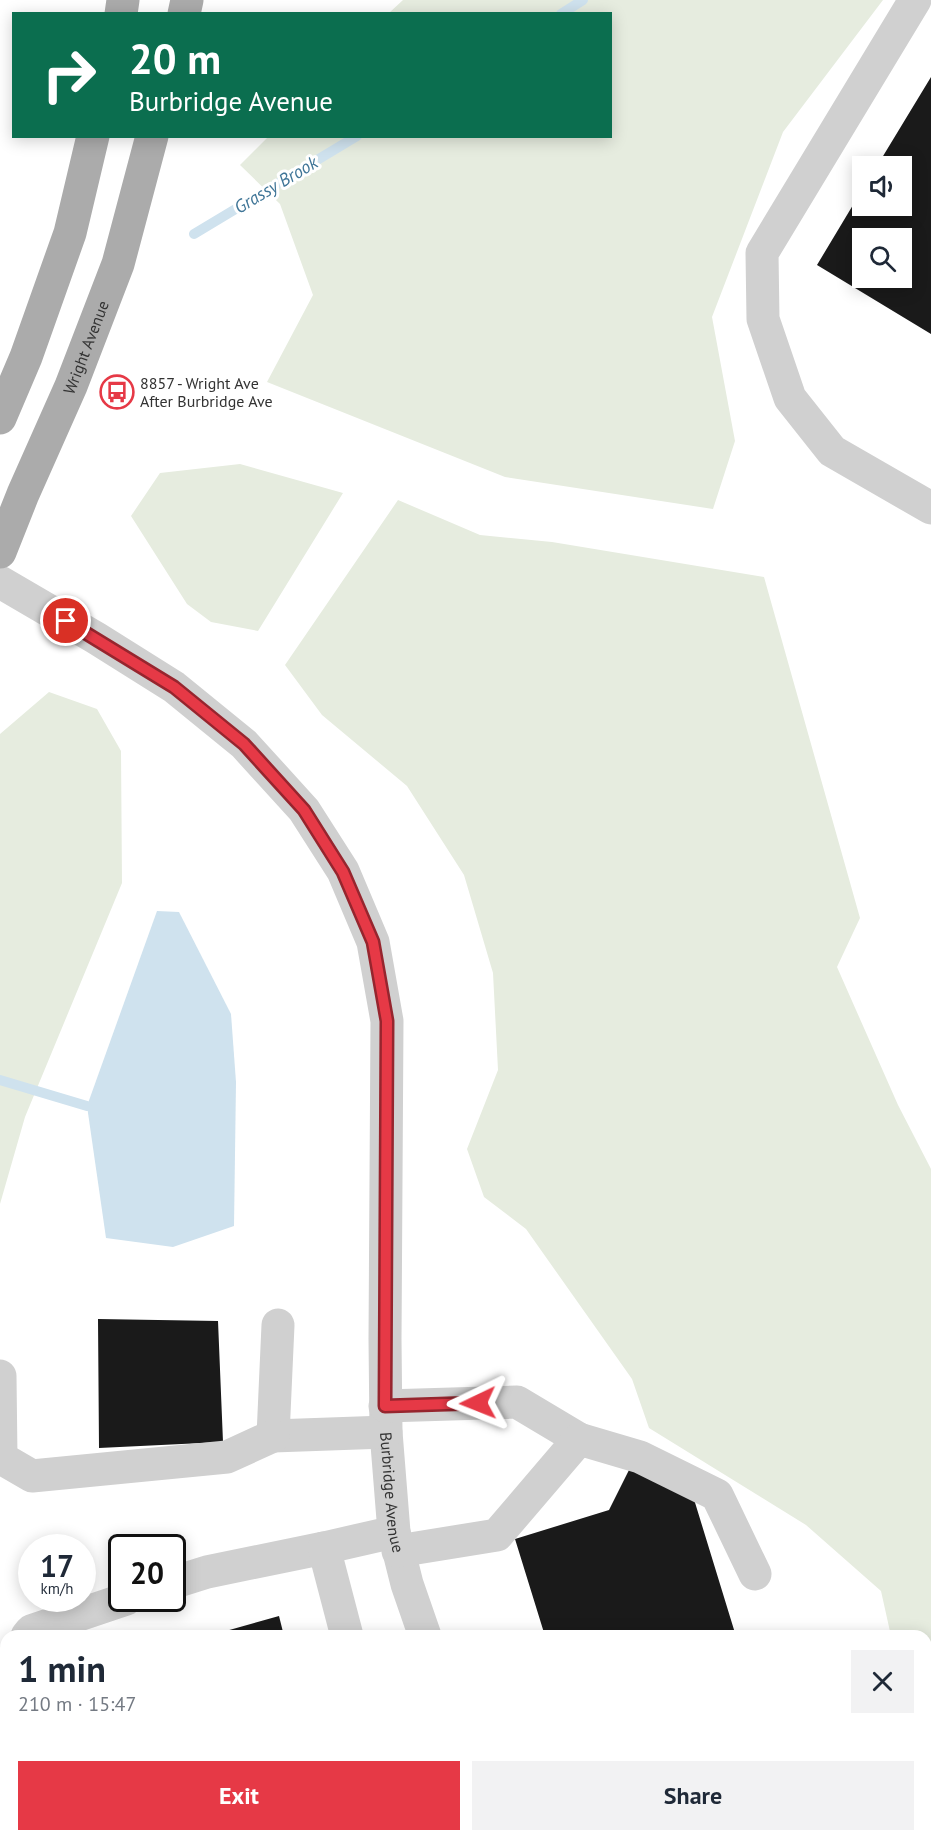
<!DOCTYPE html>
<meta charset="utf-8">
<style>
:root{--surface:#fff;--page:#f2f2f3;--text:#1f2937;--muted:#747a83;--accent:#e63946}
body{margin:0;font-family:"PT Sans",sans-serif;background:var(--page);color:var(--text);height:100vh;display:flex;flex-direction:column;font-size:22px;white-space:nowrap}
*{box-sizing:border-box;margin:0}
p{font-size:20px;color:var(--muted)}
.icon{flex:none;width:33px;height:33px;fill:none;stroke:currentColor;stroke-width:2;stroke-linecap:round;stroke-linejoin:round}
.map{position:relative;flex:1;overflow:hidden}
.drawer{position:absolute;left:0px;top:1630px;width:932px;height:212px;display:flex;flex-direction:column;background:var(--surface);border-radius:18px 18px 0 0;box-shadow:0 3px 15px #0003}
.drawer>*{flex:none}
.guide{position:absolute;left:12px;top:12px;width:600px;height:126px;border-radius:0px;box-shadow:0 3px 15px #0003;background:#0b6e4f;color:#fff;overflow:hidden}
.fabs{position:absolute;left:852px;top:156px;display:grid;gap:12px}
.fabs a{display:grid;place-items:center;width:60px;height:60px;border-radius:0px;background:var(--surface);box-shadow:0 3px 15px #0003;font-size:30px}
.speed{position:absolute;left:18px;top:1534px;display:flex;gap:12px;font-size:30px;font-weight:700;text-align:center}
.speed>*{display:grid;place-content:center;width:78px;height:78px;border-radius:50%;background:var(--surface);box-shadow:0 3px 15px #0003;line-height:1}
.speed small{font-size:15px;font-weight:400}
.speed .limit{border:3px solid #111;border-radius:9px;background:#fff;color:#111}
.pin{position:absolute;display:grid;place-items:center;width:51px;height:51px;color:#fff;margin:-26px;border:3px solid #fff;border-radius:50%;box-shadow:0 2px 6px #0007}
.me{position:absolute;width:66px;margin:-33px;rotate:268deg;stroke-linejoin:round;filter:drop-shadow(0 0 4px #0008)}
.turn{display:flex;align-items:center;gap:21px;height:126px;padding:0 18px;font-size:27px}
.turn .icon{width:78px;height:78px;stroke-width:2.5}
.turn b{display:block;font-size:42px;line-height:51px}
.round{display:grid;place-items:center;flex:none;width:63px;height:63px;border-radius:0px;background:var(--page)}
.summary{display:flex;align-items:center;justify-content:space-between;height:102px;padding:0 18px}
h1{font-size:36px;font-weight:700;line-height:45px}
.action{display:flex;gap:12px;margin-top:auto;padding:12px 18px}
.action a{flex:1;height:69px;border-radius:0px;background:var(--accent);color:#fff;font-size:24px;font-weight:700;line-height:69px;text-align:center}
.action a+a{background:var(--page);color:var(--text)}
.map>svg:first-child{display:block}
</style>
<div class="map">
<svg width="931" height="1841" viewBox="0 0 931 1841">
<rect width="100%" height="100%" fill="#fff"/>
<path fill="#e6ecdf" d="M403,0H883L783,132L712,317L735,441L713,509L505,477L267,382L313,295L280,204L240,165L268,137L610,136V14L389,13Z
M240,464L343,493L258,631L211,622L187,604L131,516L160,473Z
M398,500L480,535L552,542L764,577L860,918L837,967L898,1105L931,1169V1704L926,1695V1636H891L881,1591L806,1525L649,1428L632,1379L526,1229L484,1197L467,1149L498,1070L493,973L464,875L407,786L322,715L285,665Z
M49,692L97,709L121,751L122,883L25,1117L0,1204V734Z"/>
<path fill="#cfe2ee" d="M157,911L179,912L231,1014L236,1082L234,1226L173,1247L106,1238L87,1106Z"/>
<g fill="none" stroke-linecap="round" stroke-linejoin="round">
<path stroke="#cfe2ee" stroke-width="10" d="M561,14L583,0
M194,234L357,136
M0,1080L87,1106"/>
</g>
<path fill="#1a1a1a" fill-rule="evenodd" d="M931,77V334L817,265L862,190V206H902V166H877ZM862,238H902V278H862Z
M98,1319L218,1321L223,1442L99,1448Z
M631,1466L693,1496L735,1633L724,1636H545L515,1539L609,1510Z
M279,1616L284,1636H208Z"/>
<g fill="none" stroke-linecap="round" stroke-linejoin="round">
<g stroke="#d0d0d0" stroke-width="33">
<path d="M915,0L762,253L763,319L790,398L832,451L931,508"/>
<path id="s1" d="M0,582L96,638L174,687L244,744L304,810L343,871L373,942L387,1021L385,1339L386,1432L394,1532L407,1584L425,1636"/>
<path d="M278,1325L273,1436L386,1432"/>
<path d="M0,1376L1,1458L32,1476L227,1457L273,1436"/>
<path d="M385,1406L517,1402L579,1439"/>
<path d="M398,1551L497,1535L579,1439L640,1457L717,1495L755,1574"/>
<path d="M172,1583L207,1572L324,1548"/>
<path d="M27,1636L31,1631L126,1599"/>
<path d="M347,1636L324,1548L394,1532"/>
<path d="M0,1679L6,1669"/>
<path d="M0,1716L6,1737"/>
<path d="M495,1836L497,1841"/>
<path d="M852,1836L858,1841"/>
<path d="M299,1841L319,1836"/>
<path d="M571,1841L587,1836"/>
</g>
<g stroke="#ababab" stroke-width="33">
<path d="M121,14L123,0"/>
<path d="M184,14L187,0"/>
<path d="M0,418L26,357L70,233L93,136"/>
<path id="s2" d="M0,552L23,494L71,386L118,264L152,136"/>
</g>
</g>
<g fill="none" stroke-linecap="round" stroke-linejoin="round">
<defs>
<path id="route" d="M66,621L174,687L244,744L304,810L343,872L373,942L387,1021L385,1406L478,1403"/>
</defs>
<use href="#route" stroke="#96252e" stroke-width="15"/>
<use href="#route" stroke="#e63946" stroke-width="10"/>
</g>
<defs>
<symbol id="bus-ring" viewBox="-11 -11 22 22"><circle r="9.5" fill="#fff" stroke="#e63946" stroke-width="1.5"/><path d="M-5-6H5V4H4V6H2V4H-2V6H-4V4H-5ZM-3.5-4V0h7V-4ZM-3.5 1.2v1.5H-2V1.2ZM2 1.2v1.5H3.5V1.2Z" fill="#e63946"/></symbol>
</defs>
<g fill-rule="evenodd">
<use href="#bus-ring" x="98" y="373" width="38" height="38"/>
</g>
<g text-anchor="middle" stroke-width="6" stroke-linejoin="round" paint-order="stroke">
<g font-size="16" fill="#333" stroke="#fff">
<text dy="6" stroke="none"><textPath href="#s2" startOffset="222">Wright Avenue</textPath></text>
<text dy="6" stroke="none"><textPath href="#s1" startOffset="1084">Burbridge Avenue</textPath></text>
</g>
<g font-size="16" fill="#333" stroke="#fff" text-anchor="start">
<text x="140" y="389">8857 - Wright Ave<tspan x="140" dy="18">After Burbridge Ave</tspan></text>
</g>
<g font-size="18" font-style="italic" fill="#3f7597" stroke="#fff">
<text transform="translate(276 185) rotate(-31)" y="6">Grassy Brook</text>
</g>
</g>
</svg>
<div class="fabs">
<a><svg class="icon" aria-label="sound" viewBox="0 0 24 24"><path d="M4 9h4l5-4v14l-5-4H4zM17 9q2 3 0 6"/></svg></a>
<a><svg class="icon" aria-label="search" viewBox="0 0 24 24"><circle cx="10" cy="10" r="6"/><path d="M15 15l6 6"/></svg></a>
</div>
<div class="speed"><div>17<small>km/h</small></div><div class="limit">20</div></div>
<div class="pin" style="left:66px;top:621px;background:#d93025"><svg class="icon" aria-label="arrive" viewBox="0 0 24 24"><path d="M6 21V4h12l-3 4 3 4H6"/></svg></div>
<svg class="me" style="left:478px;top:1403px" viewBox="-20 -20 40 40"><path d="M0-17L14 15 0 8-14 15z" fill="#e63946" stroke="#fff" stroke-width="4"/></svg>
<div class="guide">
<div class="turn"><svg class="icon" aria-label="right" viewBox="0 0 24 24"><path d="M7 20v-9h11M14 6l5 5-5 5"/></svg><div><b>20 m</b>Burbridge Avenue</div></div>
</div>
<section class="drawer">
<div class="summary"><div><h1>1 min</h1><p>210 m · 15:47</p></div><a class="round"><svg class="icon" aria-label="close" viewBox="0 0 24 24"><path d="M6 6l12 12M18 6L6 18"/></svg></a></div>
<div class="action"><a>Exit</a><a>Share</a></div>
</section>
</div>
